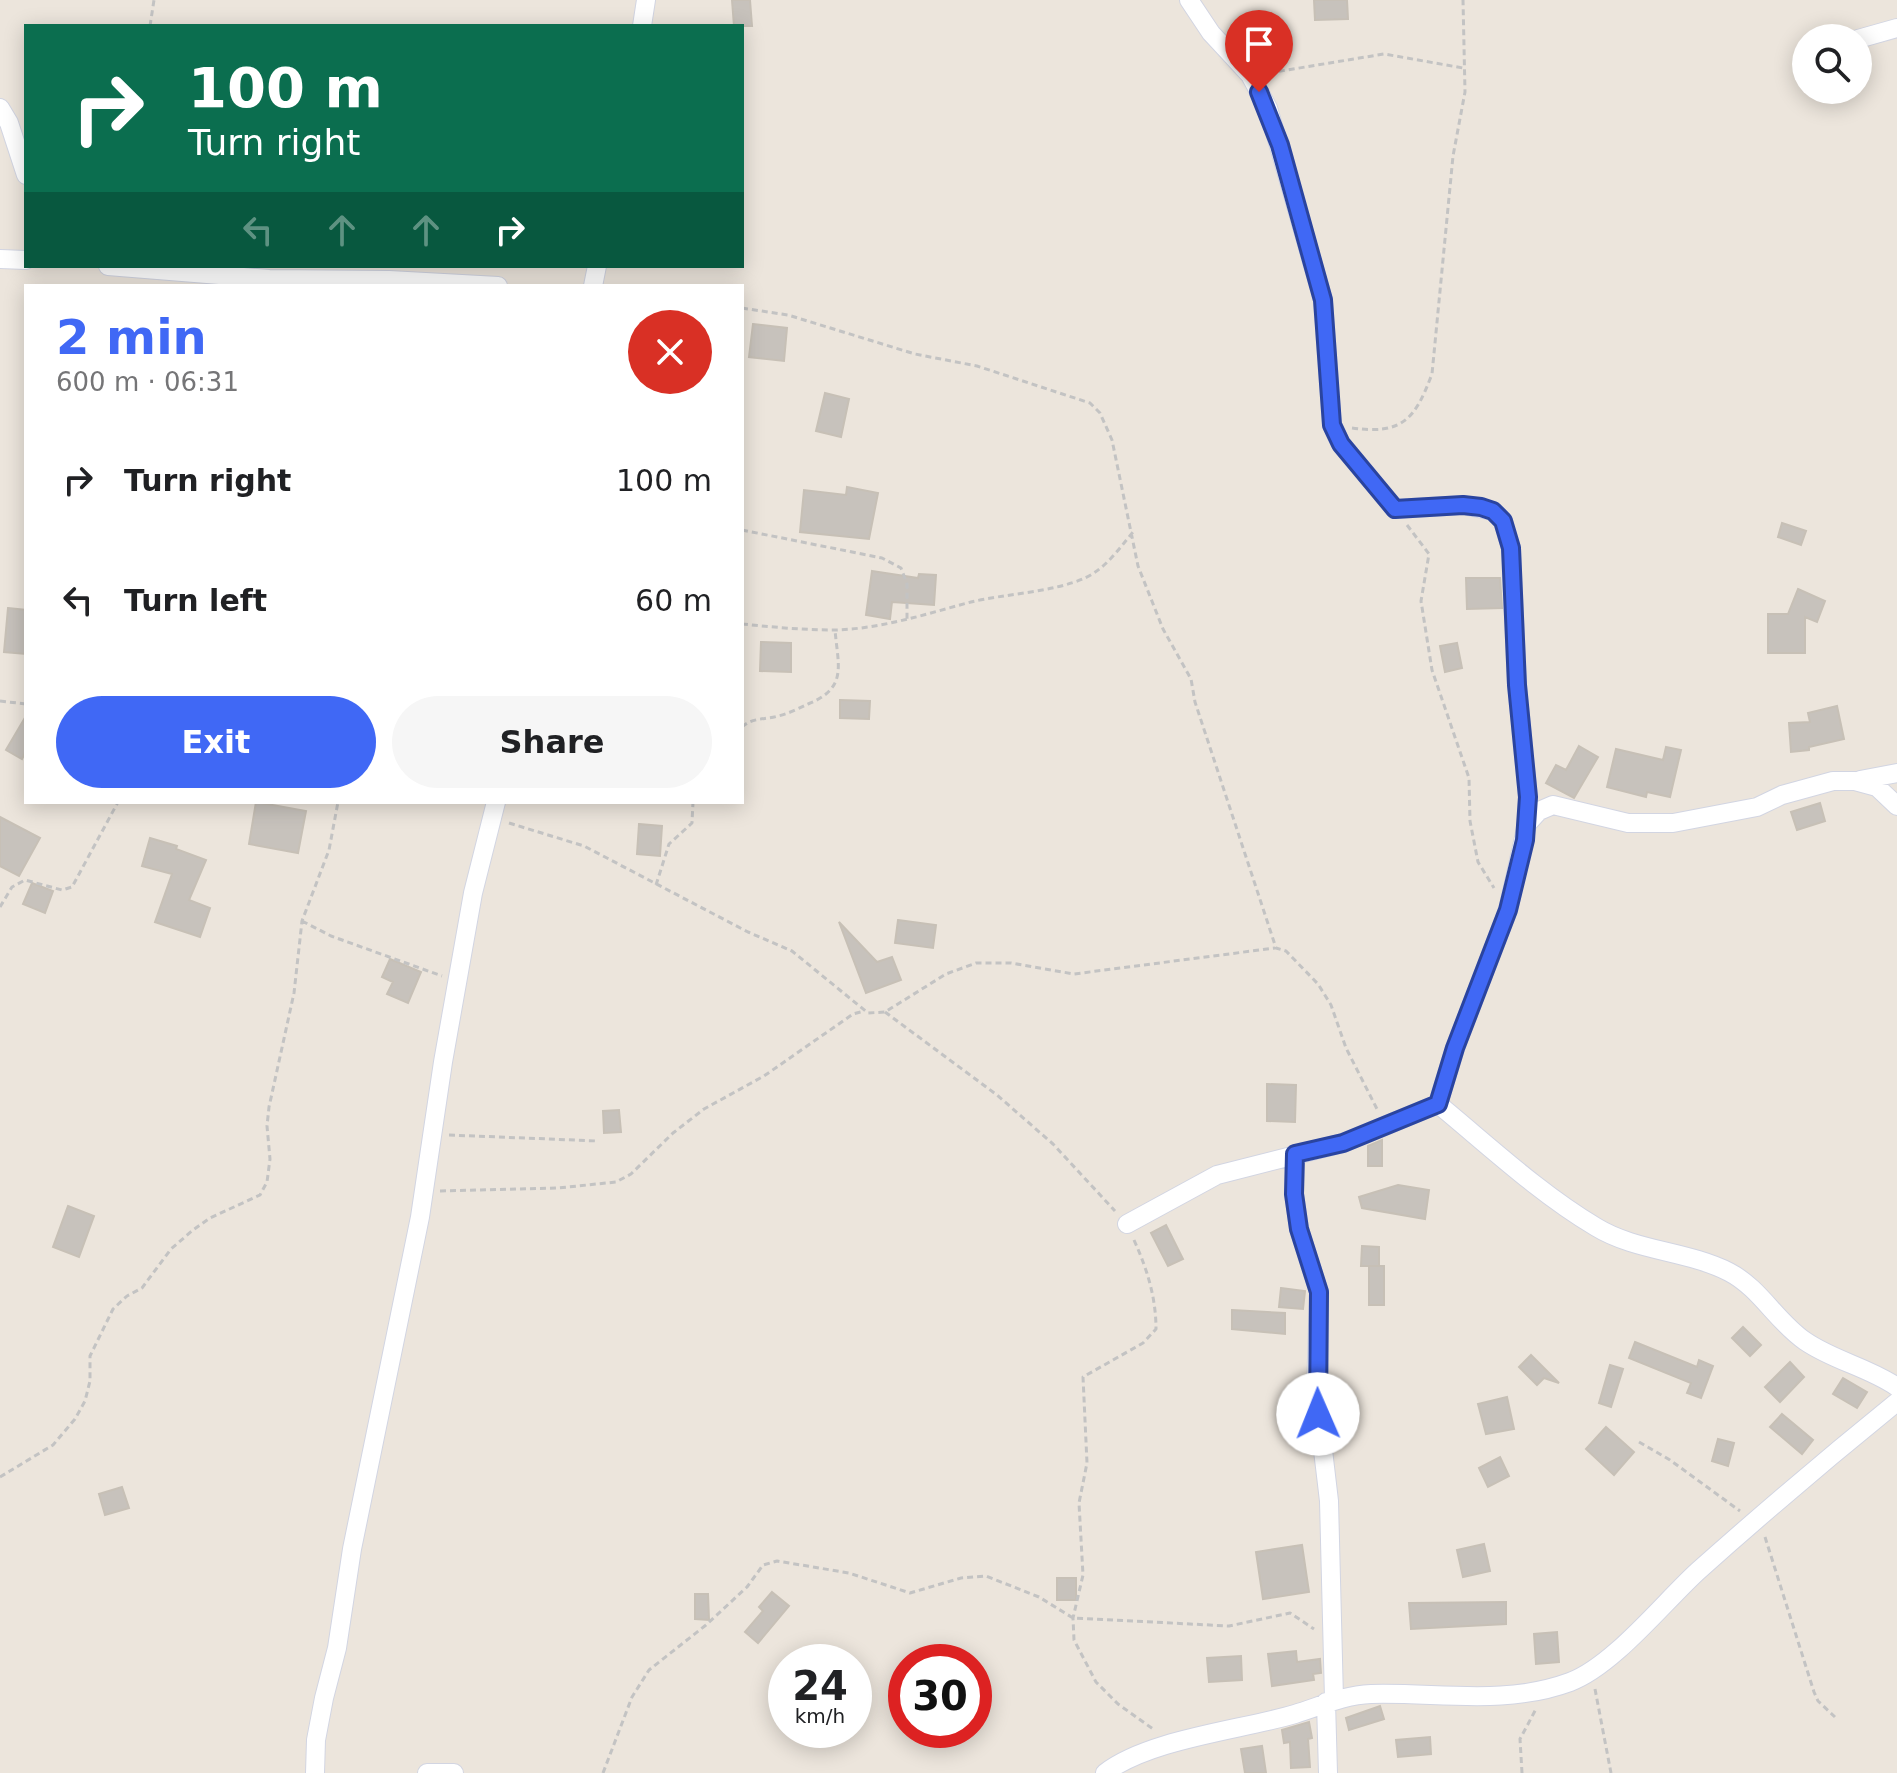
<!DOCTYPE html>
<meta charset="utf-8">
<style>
:root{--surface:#fff;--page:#f6f6f6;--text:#202124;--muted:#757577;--accent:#4068f5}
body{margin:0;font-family:"DejaVu Sans",sans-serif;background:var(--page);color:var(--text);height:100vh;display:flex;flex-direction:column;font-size:30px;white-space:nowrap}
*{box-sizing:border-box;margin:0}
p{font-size:26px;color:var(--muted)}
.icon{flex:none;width:44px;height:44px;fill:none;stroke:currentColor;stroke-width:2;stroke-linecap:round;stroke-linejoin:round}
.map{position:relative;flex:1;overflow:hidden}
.panel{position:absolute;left:24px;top:284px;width:720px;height:520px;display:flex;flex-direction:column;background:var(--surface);border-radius:0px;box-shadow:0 4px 20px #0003}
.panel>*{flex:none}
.top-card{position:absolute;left:24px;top:24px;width:720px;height:244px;border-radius:0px;box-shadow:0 4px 20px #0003;background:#0b6e4f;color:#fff;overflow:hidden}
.tools{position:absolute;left:1792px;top:24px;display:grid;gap:16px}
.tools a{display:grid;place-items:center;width:80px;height:80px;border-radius:50%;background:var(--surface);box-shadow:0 4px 20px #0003;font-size:40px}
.speed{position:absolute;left:768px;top:1644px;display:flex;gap:16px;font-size:40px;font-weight:700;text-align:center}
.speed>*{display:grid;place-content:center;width:104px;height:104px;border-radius:50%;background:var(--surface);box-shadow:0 4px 20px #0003;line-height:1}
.speed small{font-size:20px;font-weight:400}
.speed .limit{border:12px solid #d22;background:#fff;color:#111}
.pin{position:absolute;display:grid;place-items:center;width:68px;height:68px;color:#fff;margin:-82px -34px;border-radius:50% 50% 50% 0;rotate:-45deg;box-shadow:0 0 8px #0007}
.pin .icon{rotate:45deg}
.me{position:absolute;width:88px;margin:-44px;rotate:359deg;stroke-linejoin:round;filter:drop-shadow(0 0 6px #0008)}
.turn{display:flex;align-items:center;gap:28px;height:168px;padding:0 32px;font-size:36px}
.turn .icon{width:104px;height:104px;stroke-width:2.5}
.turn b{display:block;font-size:56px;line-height:68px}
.lanes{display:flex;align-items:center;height:76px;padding:0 32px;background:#0003;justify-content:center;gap:40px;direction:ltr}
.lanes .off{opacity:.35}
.round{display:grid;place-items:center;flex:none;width:84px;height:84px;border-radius:42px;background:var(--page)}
.headline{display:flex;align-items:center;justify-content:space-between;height:136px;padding:0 32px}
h1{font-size:48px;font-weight:600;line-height:60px;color:var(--accent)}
.action{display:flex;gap:16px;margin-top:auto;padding:16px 32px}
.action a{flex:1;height:92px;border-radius:48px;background:var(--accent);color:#fff;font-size:32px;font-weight:600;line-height:92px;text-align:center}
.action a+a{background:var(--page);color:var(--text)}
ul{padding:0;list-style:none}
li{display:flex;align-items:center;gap:24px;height:120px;padding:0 32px}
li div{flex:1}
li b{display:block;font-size:30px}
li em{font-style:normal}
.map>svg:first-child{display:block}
</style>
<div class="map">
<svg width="1897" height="1773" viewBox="0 0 1897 1773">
<rect width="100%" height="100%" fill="#ece5dc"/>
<path fill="#c7c2bc" stroke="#c7c0b6" stroke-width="2" d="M732,0H750L752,26H734Z
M1314,0H1347L1348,19L1315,20Z
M753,324L787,328L784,361L749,357Z
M825,393L849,399L841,437L816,431Z
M847,487L878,493L869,539L800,532L804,490L846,495Z
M1782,523L1806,531L1801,545L1778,537Z
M872,571L918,578L919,574L936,575L934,605L892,602L890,619L866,615Z
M1466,578H1500L1502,608L1467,609Z
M1798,589L1825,601L1817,622L1805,617V653H1768V614H1788Z
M8,608L26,610V654L4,652Z
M761,642L791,643V672L760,671Z
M1457,643L1462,668L1445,672L1440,646Z
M840,700L870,701L869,719L840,718Z
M1837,706L1844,739L1809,747V750L1791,752L1789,723L1810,722L1808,713Z
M26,716V751L22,759L6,750Z
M1579,746L1598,757L1574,798L1546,783L1556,765L1566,770Z
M1666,747L1681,750L1670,797L1647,792L1646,797L1607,787L1616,749L1663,760Z
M256,802L306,811L298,853L249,844Z
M1820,803L1825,821L1797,830L1791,812Z
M0,817L40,838L19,876L0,866Z
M639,824L662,826L660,856L637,854Z
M150,838L177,846L176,849L206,860L189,900L210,908L200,937L155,922L172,874L142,866Z
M32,883L53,891L45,913L23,904Z
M898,920L936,925L933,948L895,943Z
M839,922L877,962L892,957L901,980L866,993Z
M390,959L421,972L408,1003L387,994L393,982L382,977Z
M1267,1084L1296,1085L1295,1122L1267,1121Z
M619,1110L621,1132L604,1133L603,1111Z
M1382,1140V1166H1368V1146Z
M1398,1185L1429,1190L1425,1219L1362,1208L1359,1197Z
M68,1206L94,1216L79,1257L53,1247Z
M1166,1225L1183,1259L1168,1266L1151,1233Z
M1362,1246L1379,1247V1266H1361Z
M1369,1266H1384V1305H1369Z
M1281,1288L1305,1291L1303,1309L1279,1307Z
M1232,1310L1285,1313V1334L1232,1329Z
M1743,1327L1761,1345L1750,1356L1732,1338Z
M1635,1342L1697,1367L1699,1360L1713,1366L1701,1398L1687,1393L1691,1383L1629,1358Z
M1531,1355L1559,1383L1544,1378L1537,1385L1519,1367Z
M1790,1362L1804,1377L1780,1402L1765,1387Z
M1610,1365L1623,1369L1611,1407L1599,1403Z
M1843,1378L1867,1392L1857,1408L1833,1394Z
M1507,1397L1514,1429L1486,1434L1478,1404Z
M1782,1414L1813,1440L1802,1454L1770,1427Z
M1606,1427L1634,1452L1614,1475L1586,1449Z
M1718,1439L1734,1443L1728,1466L1712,1461Z
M1500,1457L1509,1476L1488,1487L1479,1468Z
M122,1487L129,1508L105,1515L99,1494Z
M1484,1544L1490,1571L1463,1577L1457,1550Z
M1302,1545L1309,1592L1263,1599L1256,1552Z
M1057,1578H1076V1600H1057Z
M772,1592L789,1606L758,1643L745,1632L763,1611L759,1607Z
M695,1594H708L709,1620L695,1619Z
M1506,1602V1624L1411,1629L1409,1603Z
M1557,1632L1559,1662L1536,1664L1534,1634Z
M1296,1651L1297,1662L1320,1659L1321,1673L1313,1674L1314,1680L1272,1686L1268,1654Z
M1241,1656L1242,1680L1209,1682L1207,1658Z
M1380,1706L1384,1719L1349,1730L1346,1718Z
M1309,1722L1312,1738L1308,1739L1310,1767L1291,1768L1290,1742L1284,1743L1282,1730Z
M1430,1737L1431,1754L1398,1757L1396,1740Z
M1262,1746L1266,1773H1245L1241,1749Z"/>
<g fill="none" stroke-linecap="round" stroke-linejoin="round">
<defs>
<path id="minor" d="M1189,0L1211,33L1250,75L1268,108L1323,300L1332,425L1341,444L1395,509L1463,505L1493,511L1503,521L1511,548L1517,685L1528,797L1527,824
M642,26L646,0
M1858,39L1897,28
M0,108L9,123L26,175
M0,259L26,260
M108,266L269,279L389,280L498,286
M593,286L597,266
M1860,780L1897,773
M1438,1104L1455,1048L1508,910L1527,824L1539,811L1553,805L1628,823H1673L1757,807L1782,795L1833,781H1855L1877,787L1897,806
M1295,1154L1294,1194L1299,1229L1319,1292L1316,1391L1329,1501L1334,1699
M1127,1224L1217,1175L1343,1143L1438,1104C1489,1146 1539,1193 1596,1227C1635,1251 1688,1251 1729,1272C1760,1288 1776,1321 1805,1341C1834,1361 1868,1367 1897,1387
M1326,1702L1328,1773
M315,1773L316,1740L324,1698L337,1648L352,1549L420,1217L443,1062L473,893L496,802
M427,1773H454
M1105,1773C1149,1739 1241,1730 1295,1714C1321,1706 1344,1695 1371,1694C1438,1692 1505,1706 1570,1682C1613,1666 1663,1603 1698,1571C1763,1513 1829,1457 1897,1402"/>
</defs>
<use href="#minor" stroke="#d2d5e2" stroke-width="20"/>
<path stroke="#c3c3c3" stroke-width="3" stroke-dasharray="6 4" stroke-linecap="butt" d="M150,26L154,0
M1269,73L1384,54L1463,68
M742,308L788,315L915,354L977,366L1090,403L1100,413L1112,440L1138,566L1163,629L1191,679L1195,702L1276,948L1286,951L1318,984L1331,1005L1346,1048L1378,1111
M1352,428C1403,435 1415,419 1432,374L1453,156L1465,92L1463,0
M1407,525L1429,554L1421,601L1432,670L1469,778L1470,821L1478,862L1494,888
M742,530L882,558L901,568L907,584V619
M742,624C772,627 803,630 834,630C881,629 926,614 971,602C1004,594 1054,592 1085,578C1106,568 1118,550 1133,532
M0,701L26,704
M742,727C753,717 765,720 778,716C788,714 799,708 808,704C848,688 838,666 835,630
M509,823L584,846L748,932L792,951L868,1013L885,1012L946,974L976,963H1011L1074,974L1275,948
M656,885L669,844L692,823L693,802
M0,907L12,887L25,880L62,890L72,887L118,802
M302,921L331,936L442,976
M885,1012L997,1095L1053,1144L1115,1211
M449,1135L598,1141
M440,1191L558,1188L616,1182L631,1174L673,1133L704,1109L764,1076L853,1014L864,1011
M1134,1240C1147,1269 1156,1297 1156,1329L1143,1343L1083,1377L1087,1463L1079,1503L1083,1575L1073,1618L1074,1640L1096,1682L1118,1704L1153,1729
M1639,1442L1670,1460L1740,1511
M0,1477L53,1445L75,1419L85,1401L90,1381V1356L113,1309L127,1296L142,1288L171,1249L193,1230L210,1218L260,1195L267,1182L270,1159L267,1126L269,1107L294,993L302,921L329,850L338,802
M1765,1537L1814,1692L1818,1701L1835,1717
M1595,1689L1611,1773
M603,1773L632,1697L649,1670L706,1625L747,1587L763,1565L777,1561L849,1573L910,1593L961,1578L986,1576L1039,1597L1073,1618L1229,1626L1290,1613L1314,1629
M1522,1773L1520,1739L1536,1709"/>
<use href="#minor" stroke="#fff" stroke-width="18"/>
</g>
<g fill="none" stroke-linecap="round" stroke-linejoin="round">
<defs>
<path id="route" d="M1259,92L1280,145L1323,300L1332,425L1341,444L1395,509L1463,505L1481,507L1493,511L1503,521L1511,548L1517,685L1528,797L1525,840L1508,910L1455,1048L1438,1104L1343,1143L1295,1154L1294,1194L1299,1229L1319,1292L1318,1414"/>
</defs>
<use href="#route" stroke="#2a449f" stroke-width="20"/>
<use href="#route" stroke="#4068f5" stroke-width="14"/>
</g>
</svg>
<div class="tools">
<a><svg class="icon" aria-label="search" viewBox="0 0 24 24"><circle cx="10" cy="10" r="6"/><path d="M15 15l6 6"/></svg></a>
</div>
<div class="speed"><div>24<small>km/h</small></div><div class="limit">30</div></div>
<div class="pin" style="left:1259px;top:92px;background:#d93025"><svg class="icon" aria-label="arrive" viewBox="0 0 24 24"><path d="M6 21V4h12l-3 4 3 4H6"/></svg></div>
<svg class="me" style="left:1318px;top:1414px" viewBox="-20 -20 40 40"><circle r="19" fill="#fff"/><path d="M0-13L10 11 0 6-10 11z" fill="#4068f5"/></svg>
<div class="top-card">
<div class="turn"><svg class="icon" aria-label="right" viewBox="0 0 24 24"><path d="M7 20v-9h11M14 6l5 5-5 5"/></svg><div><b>100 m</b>Turn right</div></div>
<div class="lanes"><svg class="icon off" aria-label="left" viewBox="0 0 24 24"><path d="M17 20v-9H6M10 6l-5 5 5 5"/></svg><svg class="icon off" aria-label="ahead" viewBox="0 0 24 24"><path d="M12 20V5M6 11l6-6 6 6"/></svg><svg class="icon off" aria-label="ahead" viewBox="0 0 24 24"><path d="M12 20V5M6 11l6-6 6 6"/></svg><svg class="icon" aria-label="right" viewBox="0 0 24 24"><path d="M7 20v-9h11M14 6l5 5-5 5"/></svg></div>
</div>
<section class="panel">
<div class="headline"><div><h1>2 min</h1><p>600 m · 06:31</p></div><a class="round" style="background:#d93025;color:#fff"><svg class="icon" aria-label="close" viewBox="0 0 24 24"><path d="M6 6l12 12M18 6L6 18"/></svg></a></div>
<ul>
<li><svg class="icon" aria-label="right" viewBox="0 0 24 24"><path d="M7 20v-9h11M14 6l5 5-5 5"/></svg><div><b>Turn right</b></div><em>100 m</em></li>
<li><svg class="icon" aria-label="left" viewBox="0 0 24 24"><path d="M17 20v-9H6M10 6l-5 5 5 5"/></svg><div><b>Turn left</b></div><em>60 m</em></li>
</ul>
<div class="action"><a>Exit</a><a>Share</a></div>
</section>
</div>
